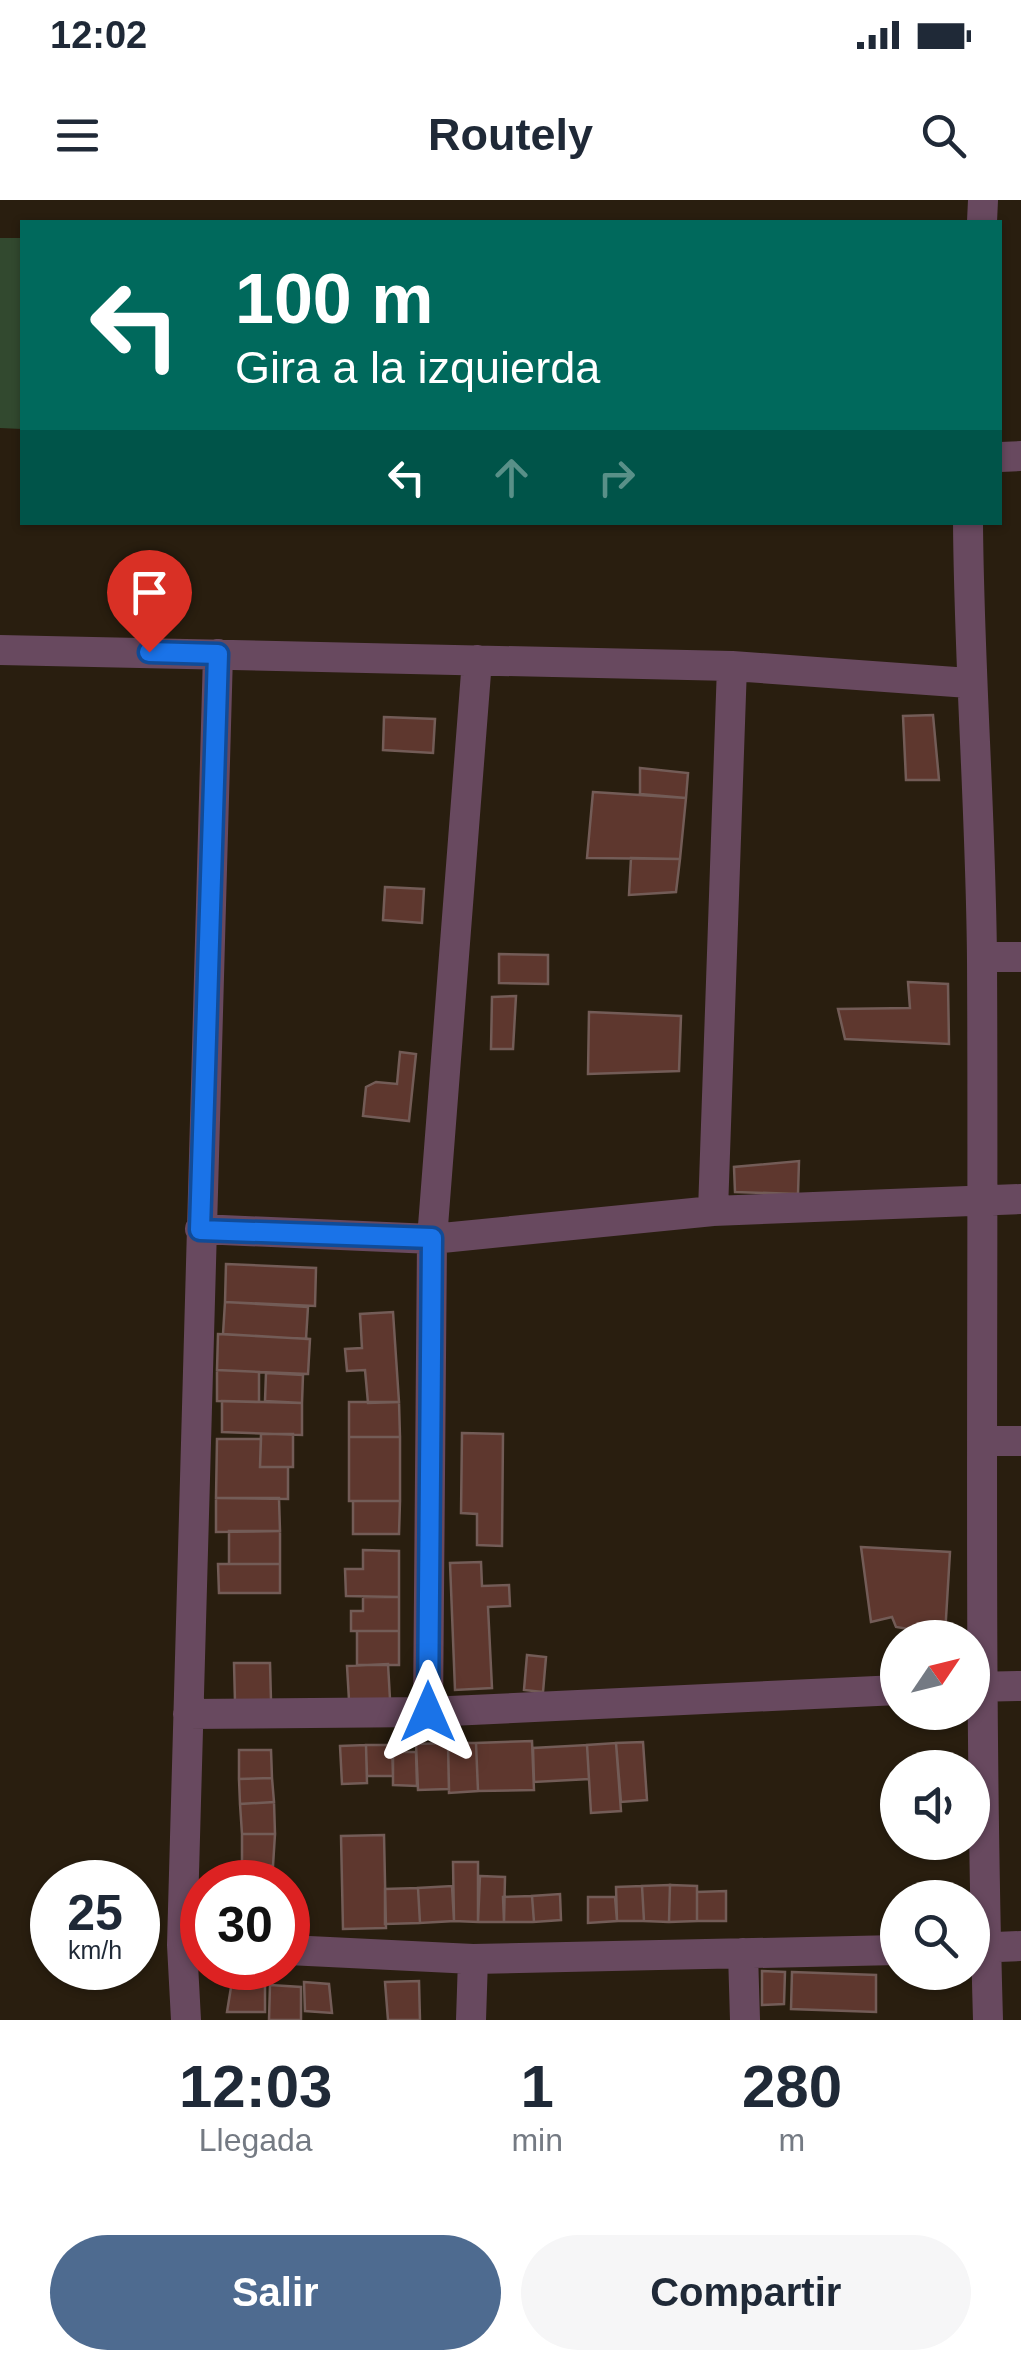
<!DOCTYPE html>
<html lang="es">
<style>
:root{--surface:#fff;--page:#f6f6f7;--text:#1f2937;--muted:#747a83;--accent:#4e6b90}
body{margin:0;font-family:Arial,sans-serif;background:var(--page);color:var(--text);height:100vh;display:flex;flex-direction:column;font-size:38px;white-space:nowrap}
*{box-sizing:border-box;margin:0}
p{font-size:32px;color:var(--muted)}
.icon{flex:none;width:55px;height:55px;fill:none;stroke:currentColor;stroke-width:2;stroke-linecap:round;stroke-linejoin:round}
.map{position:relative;height:1820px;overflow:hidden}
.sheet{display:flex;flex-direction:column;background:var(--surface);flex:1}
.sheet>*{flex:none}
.guide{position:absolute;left:20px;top:20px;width:982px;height:305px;border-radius:0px;box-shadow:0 2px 8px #0004;background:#00695c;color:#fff;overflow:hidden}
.needle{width:65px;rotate:55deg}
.tools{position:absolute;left:880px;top:1420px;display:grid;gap:20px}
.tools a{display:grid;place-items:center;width:110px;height:110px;border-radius:50%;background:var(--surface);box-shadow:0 2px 8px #0004;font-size:50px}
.speed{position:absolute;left:30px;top:1660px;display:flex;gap:20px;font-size:50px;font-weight:700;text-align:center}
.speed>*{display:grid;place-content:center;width:130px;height:130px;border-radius:50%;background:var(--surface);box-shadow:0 2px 8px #0004;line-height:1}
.speed small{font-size:25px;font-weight:400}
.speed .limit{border:15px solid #d22;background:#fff;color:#111}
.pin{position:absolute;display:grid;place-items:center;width:85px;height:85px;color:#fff;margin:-102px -42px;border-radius:50% 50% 50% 0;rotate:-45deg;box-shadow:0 0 10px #0007}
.pin .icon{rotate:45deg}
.me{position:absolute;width:110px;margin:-55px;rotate:0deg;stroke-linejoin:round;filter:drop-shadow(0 0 8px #0008)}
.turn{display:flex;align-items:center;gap:35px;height:210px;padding:0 50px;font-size:45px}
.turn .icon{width:130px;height:130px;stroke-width:2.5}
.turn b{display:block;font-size:70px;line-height:85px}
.lanes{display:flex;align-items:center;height:95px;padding:0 50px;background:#0003;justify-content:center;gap:50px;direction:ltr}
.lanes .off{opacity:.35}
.eta{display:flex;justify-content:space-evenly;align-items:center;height:170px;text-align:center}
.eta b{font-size:60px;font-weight:800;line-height:70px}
.button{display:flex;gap:20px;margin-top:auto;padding:20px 50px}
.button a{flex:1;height:115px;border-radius:60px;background:var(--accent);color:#fff;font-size:40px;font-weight:800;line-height:115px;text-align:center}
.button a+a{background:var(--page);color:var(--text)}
.status{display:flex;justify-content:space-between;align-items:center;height:70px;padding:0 50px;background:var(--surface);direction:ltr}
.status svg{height:28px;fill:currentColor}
header{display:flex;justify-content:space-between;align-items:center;height:130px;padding:0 50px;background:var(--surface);font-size:45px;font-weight:800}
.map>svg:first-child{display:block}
</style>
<div class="status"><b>12:02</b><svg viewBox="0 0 49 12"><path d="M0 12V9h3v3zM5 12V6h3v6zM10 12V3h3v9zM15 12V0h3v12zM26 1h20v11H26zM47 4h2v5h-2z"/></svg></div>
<header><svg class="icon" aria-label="menu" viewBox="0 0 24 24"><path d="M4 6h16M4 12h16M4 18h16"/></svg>Routely<svg class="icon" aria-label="search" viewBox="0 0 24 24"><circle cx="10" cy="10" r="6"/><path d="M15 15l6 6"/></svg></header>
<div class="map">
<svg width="1021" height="1820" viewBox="0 0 1021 1820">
<rect width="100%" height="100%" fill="#291e0f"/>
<path fill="#32492f" d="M0,38H22V229L0,228Z"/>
<path fill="#5e372e" stroke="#735c57" stroke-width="2.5" d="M933,515L939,580H906L903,516Z
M384,517L435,519L433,553L383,550Z
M640,568L688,573L686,598L640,594Z
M593,592L686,598L680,659L587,658Z
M631,658L680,659L676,692L629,695Z
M385,687L424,689L422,723L383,720Z
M499,754L548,755V784L499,783Z
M908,782L948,784L949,844L845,839L838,809L910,808Z
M516,796L513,849H491L492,797Z
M589,812L681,816L679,871L588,874Z
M400,852L416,854L409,921L363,916L366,887L376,882L397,884Z
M799,961L798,994L735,992L734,967Z
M226,1064L316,1068L315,1106L225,1102Z
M225,1102L308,1107L306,1139L223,1134Z
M393,1112L399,1202L368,1203L365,1170L347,1171L345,1149L362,1148L360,1114Z
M218,1134L310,1139L308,1174L217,1170Z
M217,1170L259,1172V1202L217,1201Z
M266,1173L303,1175L302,1203L265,1201Z
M222,1201L302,1203V1235L222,1232Z
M349,1202H399L400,1237H349Z
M462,1233L503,1234L502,1346L477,1345V1314L461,1313Z
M261,1234H293V1267H260Z
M349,1237H400V1301H349Z
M217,1239H261L260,1267H288V1299L216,1298Z
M216,1298H279L280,1331L216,1332Z
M353,1301H400L399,1334H353Z
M229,1331H280V1364H229Z
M861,1347L950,1352L945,1435L896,1427L892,1417L871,1422Z
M363,1350L399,1351V1397L346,1396L345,1369H363Z
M481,1362L482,1386L509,1385L510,1406L488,1407L492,1488L455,1490L450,1363Z
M218,1364H280V1393H219Z
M363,1397H399V1431H351V1411H363Z
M357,1431H399V1465H357Z
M527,1455L546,1457L543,1492L524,1490Z
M234,1463H270L271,1501L235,1502Z
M388,1464L390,1499L349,1500L347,1466Z
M532,1541L534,1590L478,1591L476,1543Z
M643,1542L647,1600L621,1602L616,1543Z
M448,1543L449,1589L418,1590L416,1544Z
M448,1543H476L478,1591L449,1593Z
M616,1543L621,1611L591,1613L587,1545Z
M366,1545L367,1583L342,1584L340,1546Z
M366,1545H392L393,1576H367Z
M587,1545L589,1579L534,1582L533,1548Z
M239,1550H271L272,1578L239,1579Z
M393,1552H416L417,1586L393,1585Z
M272,1578L274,1602L240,1604L239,1579Z
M274,1602L275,1634H242L240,1604Z
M242,1634H275L273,1666L242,1663Z
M384,1635L386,1728L343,1729L341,1636Z
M453,1662H478V1722L454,1721Z
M234,1663L273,1666V1682H233Z
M480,1676L505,1677L504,1722H478Z
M670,1685L669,1722L644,1721L642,1686Z
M670,1685L697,1686V1721L669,1722Z
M452,1686L454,1721L420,1723L418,1688Z
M642,1686L644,1721H617L616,1687Z
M418,1688L420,1723L385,1724V1689Z
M726,1691V1721H697V1692Z
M560,1694L561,1720L534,1722L532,1696Z
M532,1696L534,1722H504L503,1697Z
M588,1697H615L617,1721L588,1723Z
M762,1771L785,1772L784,1804L762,1805Z
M792,1772L876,1775V1812L791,1809Z
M232,1781L265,1782V1812H227Z
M419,1781L420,1820H388L385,1782Z
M304,1782L329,1784L332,1813L305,1811Z
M270,1785L301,1787V1820H269Z"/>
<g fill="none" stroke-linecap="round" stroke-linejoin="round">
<path stroke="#68495f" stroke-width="30" d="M982,22L983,0
M1000,257L1021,256
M968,322C969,469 981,615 982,761C984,1114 978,1467 988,1820
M0,450L732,466L969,483
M982,757H1021
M713,1011L732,466
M200,1029L432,1039L713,1011L1021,999
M982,1241H1021
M972,1487L1021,1486
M428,1512L432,1039L477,460
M188,1514L428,1512L898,1490
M972,1748L1021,1746
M288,1750L473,1759L898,1750
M743,1753L745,1820
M186,1820L182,1745L218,454
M471,1820L473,1759"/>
</g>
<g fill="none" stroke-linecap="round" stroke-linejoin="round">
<defs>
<path id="route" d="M149,452L218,454L200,1030L432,1038L428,1512"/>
</defs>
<use href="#route" stroke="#114b97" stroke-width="25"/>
<use href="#route" stroke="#1a73e8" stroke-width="18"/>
</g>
</svg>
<div class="tools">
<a><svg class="needle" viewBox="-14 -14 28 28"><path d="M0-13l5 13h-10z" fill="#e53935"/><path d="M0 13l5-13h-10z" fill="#747a83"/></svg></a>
<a><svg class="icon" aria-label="sound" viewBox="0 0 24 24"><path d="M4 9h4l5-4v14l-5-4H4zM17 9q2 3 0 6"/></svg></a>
<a><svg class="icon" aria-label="search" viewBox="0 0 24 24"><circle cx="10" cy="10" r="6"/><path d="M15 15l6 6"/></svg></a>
</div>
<div class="speed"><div>25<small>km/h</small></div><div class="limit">30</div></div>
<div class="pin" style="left:149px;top:452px;background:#d93025"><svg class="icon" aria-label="arrive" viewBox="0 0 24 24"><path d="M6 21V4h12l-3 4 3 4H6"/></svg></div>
<svg class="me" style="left:428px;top:1512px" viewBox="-20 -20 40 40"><path d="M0-17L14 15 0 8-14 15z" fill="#1a73e8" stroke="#fff" stroke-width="4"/></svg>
<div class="guide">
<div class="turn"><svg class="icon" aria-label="left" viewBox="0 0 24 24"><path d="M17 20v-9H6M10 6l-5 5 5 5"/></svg><div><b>100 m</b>Gira a la izquierda</div></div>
<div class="lanes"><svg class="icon" aria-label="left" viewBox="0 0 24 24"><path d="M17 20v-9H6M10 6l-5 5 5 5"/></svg><svg class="icon off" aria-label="ahead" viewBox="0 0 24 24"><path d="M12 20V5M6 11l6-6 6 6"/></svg><svg class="icon off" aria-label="right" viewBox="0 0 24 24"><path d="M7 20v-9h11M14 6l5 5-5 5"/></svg></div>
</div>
</div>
<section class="sheet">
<div class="eta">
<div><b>12:03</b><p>Llegada</p></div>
<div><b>1</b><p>min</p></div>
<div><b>280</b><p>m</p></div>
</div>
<div class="button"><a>Salir</a><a>Compartir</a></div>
</section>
